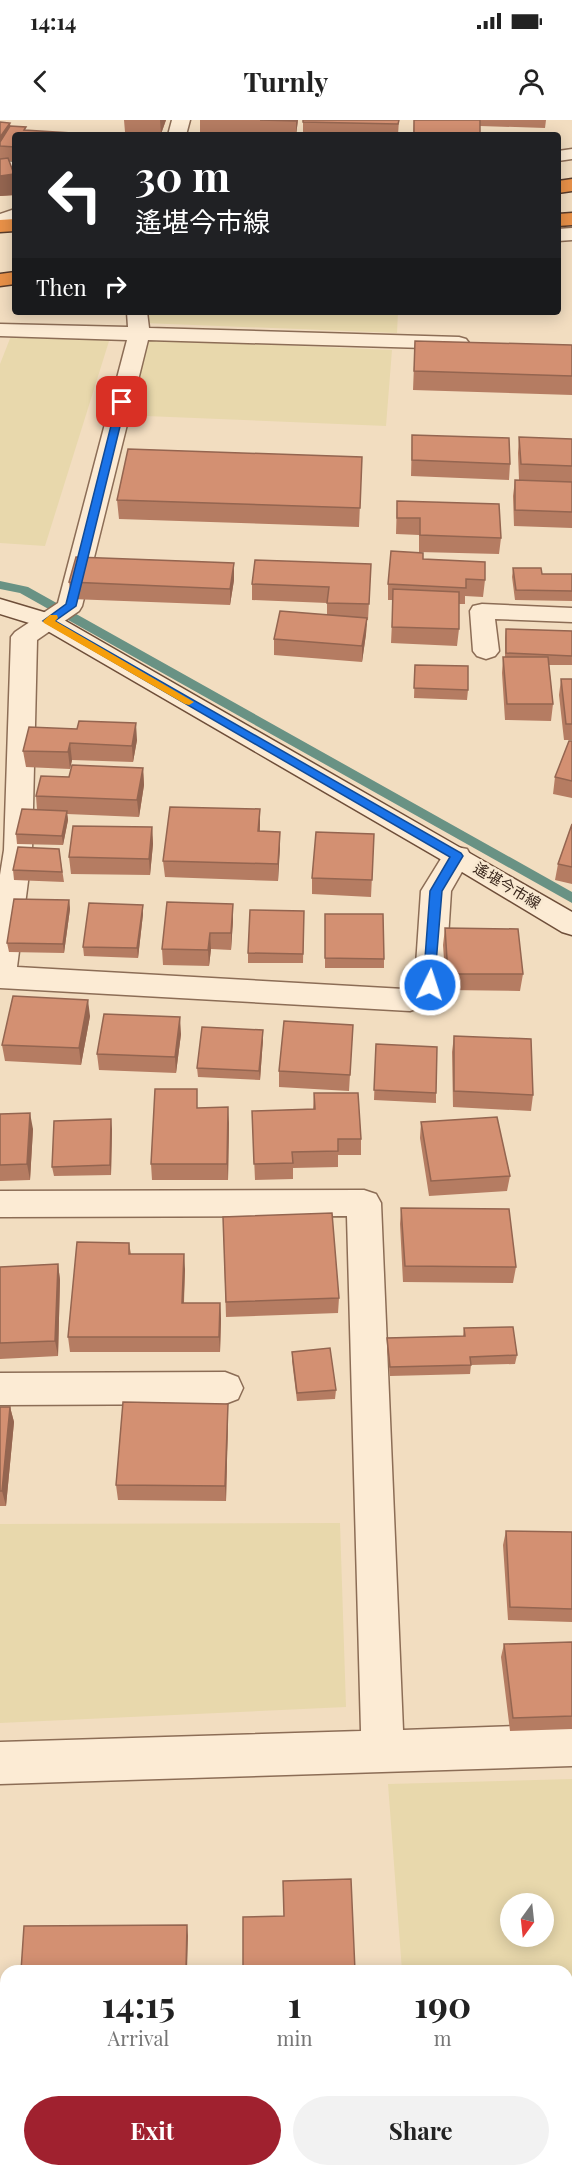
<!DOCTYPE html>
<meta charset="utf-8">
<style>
:root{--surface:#fff;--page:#f2f2f2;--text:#222;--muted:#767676;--accent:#a0212f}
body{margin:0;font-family:"Playfair Display","Noto Sans JP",serif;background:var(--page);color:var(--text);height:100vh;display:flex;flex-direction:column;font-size:22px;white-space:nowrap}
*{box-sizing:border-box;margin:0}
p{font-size:20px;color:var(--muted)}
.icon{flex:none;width:33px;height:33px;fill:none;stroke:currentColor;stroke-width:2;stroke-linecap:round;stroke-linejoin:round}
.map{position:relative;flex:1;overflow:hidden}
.side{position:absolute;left:0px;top:1845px;width:573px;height:212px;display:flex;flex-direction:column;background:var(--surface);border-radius:18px 18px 0 0;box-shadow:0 3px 15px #0003}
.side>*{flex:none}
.guide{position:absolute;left:12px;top:12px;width:549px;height:183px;border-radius:6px;box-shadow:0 3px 15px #0003;background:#202124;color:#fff;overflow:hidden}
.needle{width:39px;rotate:195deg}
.tools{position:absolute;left:500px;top:1773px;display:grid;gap:12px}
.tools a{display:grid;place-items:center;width:54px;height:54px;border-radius:50%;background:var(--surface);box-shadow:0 3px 15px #0003;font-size:30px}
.pin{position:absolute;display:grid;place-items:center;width:51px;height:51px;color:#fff;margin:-26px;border-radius:12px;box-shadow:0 3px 9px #0006}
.me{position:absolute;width:66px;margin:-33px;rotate:4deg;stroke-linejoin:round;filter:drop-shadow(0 0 4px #0008)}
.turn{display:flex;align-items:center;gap:21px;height:126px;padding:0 24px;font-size:27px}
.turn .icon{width:78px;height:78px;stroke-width:2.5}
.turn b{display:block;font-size:42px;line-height:51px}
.then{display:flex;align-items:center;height:57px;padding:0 24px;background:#0003;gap:12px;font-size:22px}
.eta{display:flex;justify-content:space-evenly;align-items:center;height:102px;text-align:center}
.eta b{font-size:36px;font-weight:700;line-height:42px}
.button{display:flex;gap:12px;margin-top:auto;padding:12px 24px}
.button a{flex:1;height:69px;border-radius:36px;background:var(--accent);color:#fff;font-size:24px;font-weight:700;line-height:69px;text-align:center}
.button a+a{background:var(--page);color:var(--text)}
.status{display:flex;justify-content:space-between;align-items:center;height:42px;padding:0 30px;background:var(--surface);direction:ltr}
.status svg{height:16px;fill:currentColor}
header{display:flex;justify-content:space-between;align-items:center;height:78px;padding:0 24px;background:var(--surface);font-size:27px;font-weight:700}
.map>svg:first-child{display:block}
</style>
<div class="status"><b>14:14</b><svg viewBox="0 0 49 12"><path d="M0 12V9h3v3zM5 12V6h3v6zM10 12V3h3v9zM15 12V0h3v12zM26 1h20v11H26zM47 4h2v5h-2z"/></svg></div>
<header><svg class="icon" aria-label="back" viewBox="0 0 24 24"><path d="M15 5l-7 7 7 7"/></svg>Turnly<svg class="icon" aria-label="person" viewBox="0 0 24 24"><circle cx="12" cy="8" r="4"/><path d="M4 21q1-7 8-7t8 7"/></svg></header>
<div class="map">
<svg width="572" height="2056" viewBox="0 0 572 2056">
<rect width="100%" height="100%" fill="#f2ddc0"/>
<path fill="#e8d8ac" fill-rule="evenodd" d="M145,192H398L397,213L143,203Z
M11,216L110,218L45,426L0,423V244Z
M143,219L392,230L386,306L121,295Z
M340,1403L346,1587L0,1603V1404Z
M572,1659V1976H567V1851H402L388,1664ZM510,1784H543V1816H510Z"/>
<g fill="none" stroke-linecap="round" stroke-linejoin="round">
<path fill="#699284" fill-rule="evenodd" d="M0,461L28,467L572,772V783L20,473L0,469Z"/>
<defs>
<path id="street" d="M172,0H190L186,15H168Z
M572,29V39L558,41V31Z
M0,41L15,42V52L0,51Z
M15,89V102L0,107V94Z
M572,108V120L558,121V109Z
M127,192H147L149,208L459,217L466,219L469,223L466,227L459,229L148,220L82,486L79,491L37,520L32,730L17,847L404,869L415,860L421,771L447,729L457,727L467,729L471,736L451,771L445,865C438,878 424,887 410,891L0,868V755L4,730L11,517L15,512L58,483L127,220L0,216V204L128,207Z
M482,484L572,488V502L495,499L499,531L495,536L486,539L477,536L473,531L470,491L473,486Z
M364,1070L376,1074L381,1083L403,1610L572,1604V1646L0,1664V1622L361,1611L347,1096L0,1097V1071Z
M225,1252L238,1257L243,1268L238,1279L225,1284L0,1285V1253Z"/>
<path id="secondary" d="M0,479L57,496L572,792V815L562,812L447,743L39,506L0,494Z"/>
<path id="highway" d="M572,59V71L558,73V61Z
M572,93V105L558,106V94Z
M15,99V111L0,112V100Z
M15,152V164L0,166V154Z"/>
</defs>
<use href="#street" stroke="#8c6d56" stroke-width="3"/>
<use href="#secondary" stroke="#6e4e39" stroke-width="3"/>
<use href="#highway" stroke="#593c2b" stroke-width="3"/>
<use href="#street" fill="#fcebd4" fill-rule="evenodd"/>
<use href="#secondary" fill="#fcebd4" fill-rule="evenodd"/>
<use href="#highway" fill="#e99148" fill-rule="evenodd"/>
</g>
<path fill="#b57c62" d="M124,0H166L161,14L125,12Z
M200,0H298L296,15L200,13Z
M303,0H399L398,15H303Z
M414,0H546L545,8L480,6V15H413Z
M0,2L10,6L15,15V41H9L14,54L15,75L0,76Z
M415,221L572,225V275L413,270Z
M412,315L510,344L509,360L411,356Z
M519,317L572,319V408L514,406L513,376L515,360H519L518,333Z
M362,337L359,407L119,399L117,380Z
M397,381L501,418L499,434L419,432V415L396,414Z
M423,439L485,460L483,477L465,476V484H459V509L457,526L391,523L393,480H388V464Z
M371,444L368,500H367L366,514L362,542L274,535V519L327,495V483L252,480V464Z
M513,448L542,454H572V481L515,480L512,457Z
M234,460L230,485L71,479L69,462Z
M506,509L572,511V545H549L553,584L551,601L505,600L502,553L503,537H505V518Z
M415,545L468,570L467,580L414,578Z
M561,559H572V620H564L559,575Z
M29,607L137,620L133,642L72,640L70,649L26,647L23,631Z
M572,621V678L553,674L555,657Z
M143,648L144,665L139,697L67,694L68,700L63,725L17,724L16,714L37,690L36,676L69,657Z
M572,704V764L555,760L558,744Z
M260,705V711L280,712L278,761L165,757L163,741Z
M152,707L153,724L150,755L71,754L69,737Z
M374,714L371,777L312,774V758Z
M59,729L64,762L14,760L13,750Z
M69,780L70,789L64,833L9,832L7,823Z
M304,791L303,843H248V833Z
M143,794L138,838L84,836L83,827Z
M325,794L384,839V848H325Z
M233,800L231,830L211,829L209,846L163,845L162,829Z
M445,808L523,854L520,871L446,870L443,825Z
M90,896L81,945L5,941L2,925Z
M353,905L349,971L279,967V951Z
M181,914L176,953L99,950L97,934Z
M454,916L533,975L531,991L453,987L452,932Z
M263,919L260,960L198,957L197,948Z
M376,924L436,973V983L374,980Z
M314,973L361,1019V1035H338V1047L293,1048V1059L255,1060L252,991L313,989Z
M198,988L229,1003L228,1060H152L151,1044Z
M0,994L33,1009L30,1060L0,1061Z
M421,1002L510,1056L507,1071L429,1076L420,1018Z
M112,1009L111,1055L54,1056L52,1047Z
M401,1088L516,1147L513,1163L403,1162L400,1104Z
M223,1097L339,1178L338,1193L226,1197Z
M129,1123L131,1134L185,1149L184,1183H220L221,1199L220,1232H70L68,1217Z
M58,1144L60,1160L58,1236L0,1239V1147Z
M464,1208L517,1235L515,1244L471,1245L470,1254L390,1256L387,1227V1218L463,1216Z
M292,1232L336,1270L335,1279L297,1281L292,1241Z
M0,1287H10L14,1302L6,1386H0Z
M228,1299L226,1381L118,1380L116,1365Z
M506,1411L572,1412V1502L508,1500L503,1425Z
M572,1522V1609L510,1611L501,1537L504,1524Z"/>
<path fill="#946550" d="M160,0H166L161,14Z
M296,0H298L296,15Z
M10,3L11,12L0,26V17Z
M14,54L15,75L0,76V56Z
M234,443V460L230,485V469Z
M367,498L366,514L362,542V526Z
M136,603L137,620L133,642L132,626Z
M70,623L72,640L70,649L68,632Z
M143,648L144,665L139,697L137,680Z
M260,689V705L258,728V711Z
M67,691L68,700L63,725L62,716Z
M152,707L153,724L150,755L149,739Z
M280,712V728L278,761V744Z
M69,780L70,789L64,833L63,824Z
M233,784V800L231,830V813Z
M143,785V794L138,838L137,828Z
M210,813L211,829L209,846L208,830Z
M88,880L90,896L81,945L79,928Z
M180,897L181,914L176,953L175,937Z
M263,910V919L260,960L259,951Z
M228,987L229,1003L228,1060L227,1044Z
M30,993L33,1009L30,1060L27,1044Z
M111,999L112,1009L111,1055L110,1045Z
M184,1134L185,1149L183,1198L182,1183Z
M58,1144L60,1160L58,1236L55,1221Z
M220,1183L221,1199L220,1232L219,1217Z
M228,1284V1299L226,1381L225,1366Z
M10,1287L14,1302L6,1386L2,1371Z
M187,1805L188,1816L187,1851H186Z"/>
<path fill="#d39072" stroke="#946550" stroke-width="1.5" d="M260,0H296V1Z
M303,0H399L398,4L303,2Z
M414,0H480V15H414Z
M0,2L10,3L0,17Z
M10,6L26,7L24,10L87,14L86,15H15V27L0,26V22Z
M8,38L14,54L0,56V39Z
M415,221L572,225V256L414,251Z
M412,315L509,318L510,344L412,340Z
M519,317L572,319V346L521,344Z
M128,329L362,337L360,388L117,380Z
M515,360L572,362V392L515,390Z
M397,381L499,384L501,418L420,415V398H397Z
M391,431L423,433V439L485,442V460L466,459V468L388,464Z
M76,437L234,443L230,469L69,462Z
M255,440L371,444L369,484L327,483L329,467L252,464Z
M513,448H541L542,454H572V471L516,470Z
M393,469L459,472V509L392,507Z
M280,491L367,498L362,526L274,519Z
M506,509L572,511V536L506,533Z
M503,537H548L553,584H507Z
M415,545L468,546V570L414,568Z
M561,559H572V604H566Z
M79,601L136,603L132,626L70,623L68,632L23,631L29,607L77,609Z
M569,621H572V661L555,657Z
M72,645L143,648L137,680L36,676L41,656L69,657Z
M170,687L260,689L258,711L280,712L278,744L163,741Z
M22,689L67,691L62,716L16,714Z
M572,704V747L558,744Z
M73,706L152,707L149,739L69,737Z
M316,712L374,714L372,760L312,758Z
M18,727L59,729L62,752L13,750Z
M14,779L69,780L63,824L7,823Z
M167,782L233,784L231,813H210L208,830L162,829Z
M89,783L143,785L137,828L83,827Z
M250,790L304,791L303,834L248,833Z
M325,794H383L384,839L325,838Z
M445,808L518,809L523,854H448Z
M13,876L88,880L79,928L2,925Z
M104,894L180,897L175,937L97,934Z
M284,901L353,905L350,955L279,951Z
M202,907L263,910L259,951L197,948Z
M454,916L531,919L533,975L454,971Z
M376,924L437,927L436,973L374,970Z
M155,969H197V988L228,987L227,1044H151Z
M314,973H358L361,1019H338V1031L292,1032L293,1043L254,1044L252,991L315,989Z
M30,993L27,1044L0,1045V994Z
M497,997L510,1056L431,1061L421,1002Z
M111,999L110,1045L52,1047L54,1001Z
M401,1088L509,1089L516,1147L405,1146Z
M332,1093L339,1178L226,1182L223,1097Z
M77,1122L129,1123V1134H184L182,1183H220L219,1217H68Z
M58,1144L55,1221L0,1223V1147Z
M513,1207L517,1235L470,1237L471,1245L390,1247L387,1218L465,1216L464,1208Z
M330,1228L336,1270L297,1273L292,1232Z
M123,1282L228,1284L225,1366L116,1365Z
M0,1287H10L2,1371H0Z
M506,1411L572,1412V1489L510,1487Z
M572,1522V1596L513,1598L504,1524Z
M351,1759L355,1851H243V1797L284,1796L283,1761Z
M187,1805L186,1851H21L24,1806Z"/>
<path fill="#1a73e8" stroke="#114b97" stroke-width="1.5" d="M122,279L126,282L76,486L55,501L461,733L463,736L442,771L434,868L430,869L423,865L430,771L450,737L43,501L66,484L117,282Z"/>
<path fill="#f59e0b" d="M50,495H57L58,498L55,501L194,582L189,585L185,584L44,503L43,501Z"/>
<g text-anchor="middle" stroke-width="5" stroke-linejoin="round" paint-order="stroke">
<g font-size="15" fill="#3a271c" stroke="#f8e8d0">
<text transform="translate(507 766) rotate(31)" y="5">遙堪今市線</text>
</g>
</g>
</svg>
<div class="tools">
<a><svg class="needle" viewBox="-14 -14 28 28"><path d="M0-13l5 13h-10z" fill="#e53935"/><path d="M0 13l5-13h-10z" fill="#767676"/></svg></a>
</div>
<div class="pin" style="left:122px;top:282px;background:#d93025"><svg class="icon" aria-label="arrive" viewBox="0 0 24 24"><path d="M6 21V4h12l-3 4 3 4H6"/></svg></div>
<svg class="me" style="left:430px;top:865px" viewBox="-20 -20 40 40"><circle r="17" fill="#1a73e8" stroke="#fff" stroke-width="3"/><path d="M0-11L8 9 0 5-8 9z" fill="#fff"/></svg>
<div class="guide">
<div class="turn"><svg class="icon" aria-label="left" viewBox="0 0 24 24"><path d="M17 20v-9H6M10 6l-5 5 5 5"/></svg><div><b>30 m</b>遙堪今市線</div></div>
<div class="then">Then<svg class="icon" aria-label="right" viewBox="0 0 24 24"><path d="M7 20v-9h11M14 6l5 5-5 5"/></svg></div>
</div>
<section class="side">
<div class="eta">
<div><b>14:15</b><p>Arrival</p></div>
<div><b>1</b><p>min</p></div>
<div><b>190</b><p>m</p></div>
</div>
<div class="button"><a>Exit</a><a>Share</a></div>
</section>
</div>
